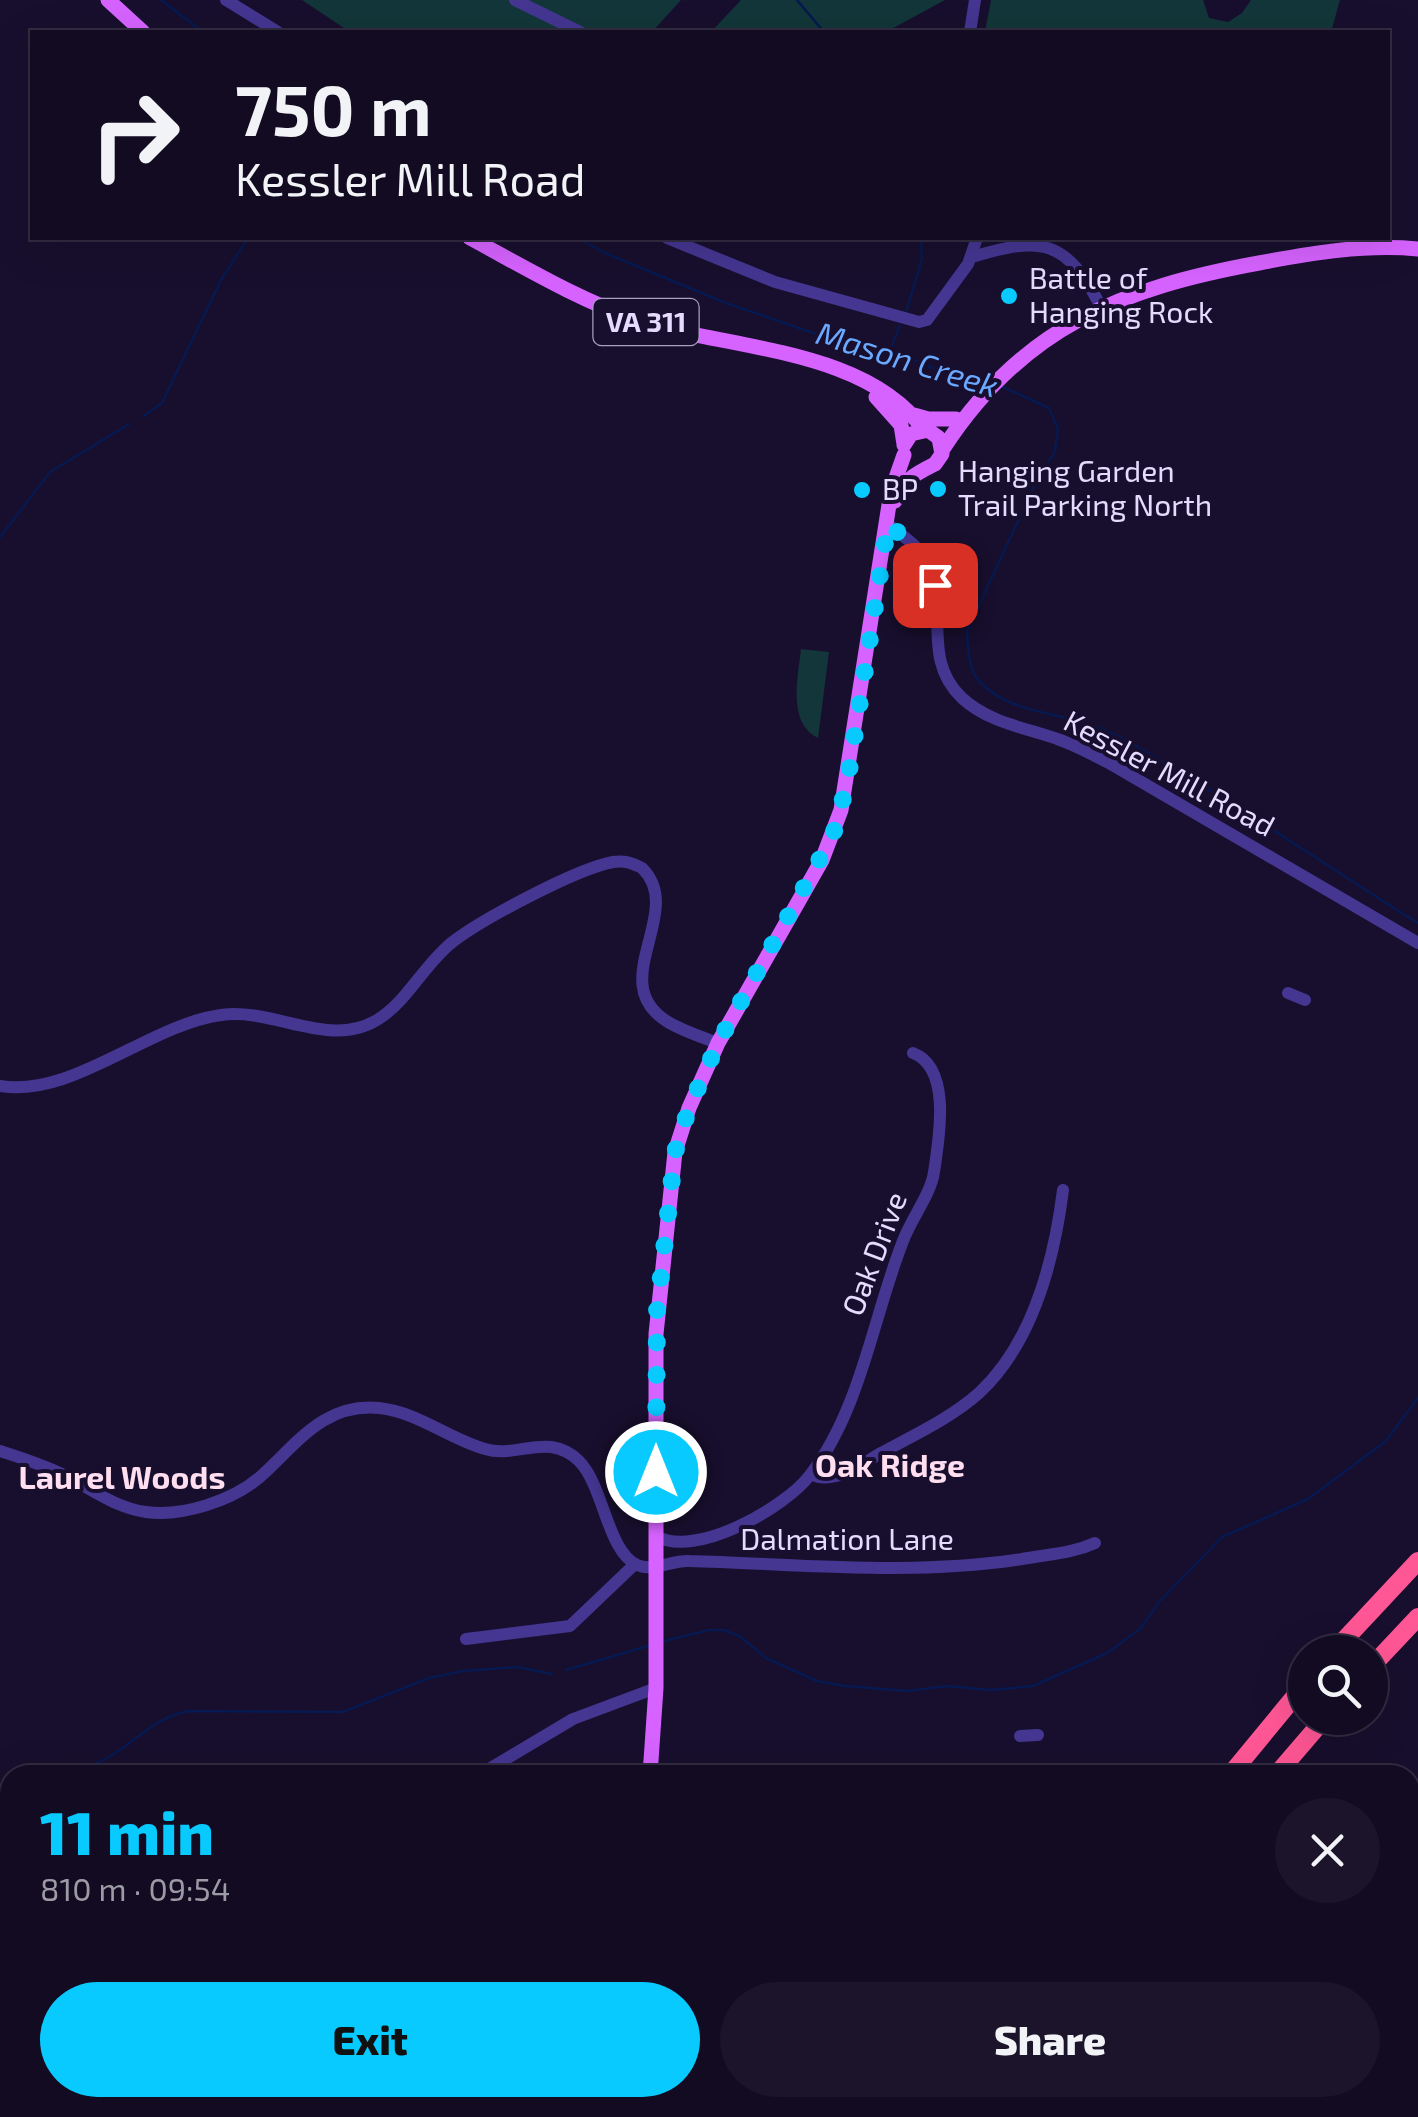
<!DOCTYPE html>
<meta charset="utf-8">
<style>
:root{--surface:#120b22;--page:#1b142a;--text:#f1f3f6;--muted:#9c9ba5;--line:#312b40;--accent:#08caff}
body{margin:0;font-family:"Exo 2",sans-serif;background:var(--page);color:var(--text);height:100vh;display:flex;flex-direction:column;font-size:38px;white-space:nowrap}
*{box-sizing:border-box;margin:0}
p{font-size:32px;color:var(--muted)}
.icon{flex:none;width:55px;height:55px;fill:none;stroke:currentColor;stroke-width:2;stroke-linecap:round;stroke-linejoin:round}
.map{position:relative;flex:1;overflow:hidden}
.sheet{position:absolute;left:0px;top:1765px;width:1420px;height:352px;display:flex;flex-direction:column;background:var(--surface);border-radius:30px 30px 0 0;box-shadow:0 10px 40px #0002,0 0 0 2px var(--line)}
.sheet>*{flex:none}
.banner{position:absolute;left:30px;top:30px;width:1360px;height:210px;border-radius:0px;box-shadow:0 10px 40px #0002,0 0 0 2px var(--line);background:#120b22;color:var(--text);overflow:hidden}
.tools{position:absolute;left:1288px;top:1635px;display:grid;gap:20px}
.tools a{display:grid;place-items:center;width:100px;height:100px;border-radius:50%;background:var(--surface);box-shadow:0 10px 40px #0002,0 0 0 2px var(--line);font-size:50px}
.pin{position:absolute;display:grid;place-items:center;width:85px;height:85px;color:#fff;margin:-42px;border-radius:20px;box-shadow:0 5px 15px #0006}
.me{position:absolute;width:110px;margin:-55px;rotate:0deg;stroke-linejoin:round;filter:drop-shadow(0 0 8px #0008)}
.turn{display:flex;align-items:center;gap:35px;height:210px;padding:0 40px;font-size:45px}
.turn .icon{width:130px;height:130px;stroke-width:2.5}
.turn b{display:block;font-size:70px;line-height:85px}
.round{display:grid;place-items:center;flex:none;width:105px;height:105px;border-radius:52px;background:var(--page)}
.head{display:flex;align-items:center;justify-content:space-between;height:170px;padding:0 40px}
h1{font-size:60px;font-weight:800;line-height:75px;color:var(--accent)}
.action{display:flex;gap:20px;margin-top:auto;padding:20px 40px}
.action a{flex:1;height:115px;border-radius:60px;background:var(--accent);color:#111;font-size:40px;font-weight:800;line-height:115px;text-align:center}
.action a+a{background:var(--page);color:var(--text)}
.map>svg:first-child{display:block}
</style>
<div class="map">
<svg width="1418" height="2117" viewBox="0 0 1418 2117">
<rect width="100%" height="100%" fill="#180f2e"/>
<path fill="#123639" d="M302,0H681L652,32H350Z
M741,0H945L886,32H711Z
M991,0H1203L1209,18L1228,22L1242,13L1251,0H1340L1331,32H985Z
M801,649L829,652L818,738C787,723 798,677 801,649Z"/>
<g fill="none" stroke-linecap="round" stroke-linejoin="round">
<path stroke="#061950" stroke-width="2.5" d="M161,0L203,32
M797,0L824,32
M578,238L605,253L726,303L860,349L890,350L938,370L989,382
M906,312L922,259L921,238
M890,349L900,326
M1001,386L1049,408L1058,429L1055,451L1032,491L967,631C968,647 968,670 980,682C1012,715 1059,711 1099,728C1129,740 1158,759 1186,776C1265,822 1340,875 1418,923
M144,416L162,403L221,280L248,238
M0,537L50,472L129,424
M664,1641L709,1630H724L741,1637L766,1658L817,1681L845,1686L908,1691L947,1686L991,1690L1033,1686L1107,1653L1141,1628L1160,1601L1222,1537L1308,1499L1386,1441L1418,1398
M566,1670L648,1646
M71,1775C85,1768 101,1762 114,1754C141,1737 156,1717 189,1711L343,1712L429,1678L463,1671L517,1667L552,1674
M0,1804L10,1802"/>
<path stroke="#443691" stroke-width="12" d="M226,0L278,32
M515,0L580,32
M970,32L975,0
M667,238L775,282L919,322L927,320L968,264L977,238
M972,257C1042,236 1066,239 1101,307
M888,524C901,535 919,546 927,561C950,605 920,659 962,698C989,723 1027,728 1060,740C1077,746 1093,755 1109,763L1418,943
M1288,993L1305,1000
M0,1086C73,1098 148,1025 221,1015C276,1007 333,1053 383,1016C409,997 425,965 450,944C480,920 576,869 613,862C624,860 632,863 642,868C687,912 603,983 668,1022C683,1031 701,1037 718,1043
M0,1451C22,1458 43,1465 64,1475C91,1489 116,1508 146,1512C182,1517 232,1501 260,1477C297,1444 323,1403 379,1408C418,1412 449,1439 485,1449C518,1459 548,1431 579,1461C604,1486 607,1551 637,1565C653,1572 672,1560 689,1561C801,1564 910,1576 1022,1559C1048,1554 1071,1554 1095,1543
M811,1474C832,1486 862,1464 881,1453C914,1435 951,1418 979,1393C1033,1343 1054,1261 1063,1190
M656,1536C695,1559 785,1508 810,1475C861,1409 873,1317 903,1241C911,1219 931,1194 934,1172C939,1138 952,1068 913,1053
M466,1639L570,1626L635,1564
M1020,1736L1038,1735
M479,1775L573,1719L656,1688
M1410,2092L1418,2060
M1210,2117L1211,2108
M1379,2117L1394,2108"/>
<path stroke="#d663ff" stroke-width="15" d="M108,0L143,32
M470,238C524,267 577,299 635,319C724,350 864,346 924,430
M876,397L901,425L904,444
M914,415L928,419H956
M943,449C1022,327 1122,288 1259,263C1312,253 1364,244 1418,249
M895,501C908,477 913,475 935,464L942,454L939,438L928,430L911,434L904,445
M650,1775L656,1688V1334L675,1152L689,1108L718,1043L822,860L841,810L891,492L904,455
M484,2117L488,2108"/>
<path stroke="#ff5795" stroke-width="18" d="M1333,1652L1418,1561
M1370,1668L1418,1617
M1230,1775L1305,1684
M1276,1775L1325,1718
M993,2117L999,2108
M1028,2117L1034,2108"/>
</g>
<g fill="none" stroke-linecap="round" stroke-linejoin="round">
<path stroke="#08caff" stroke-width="18" stroke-dasharray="0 32.4" d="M656,1472L657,1311L675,1152L689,1108L718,1043L833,835L847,784L888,524L923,554L935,585"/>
</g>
<g fill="#08caff" stroke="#180f2e" stroke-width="4">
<circle cx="1009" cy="296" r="10"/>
<circle cx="938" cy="489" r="10"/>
<circle cx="862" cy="490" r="10"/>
</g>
<g text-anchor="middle" stroke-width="8" stroke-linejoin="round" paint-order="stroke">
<rect fill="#180f2e" stroke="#a79ec0" stroke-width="2.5" x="593.5" y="299" width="105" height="46" rx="8"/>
<g font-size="28" font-weight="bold" fill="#e4dcff">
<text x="646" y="332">VA 311</text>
</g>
<g font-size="30" fill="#e4dcff" stroke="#180f2e" text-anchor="start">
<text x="1029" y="289">Battle of<tspan x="1029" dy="34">Hanging Rock</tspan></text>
<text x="958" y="482">Hanging Garden<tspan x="958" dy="34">Trail Parking North</tspan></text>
<text x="882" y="500">BP</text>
</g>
<g font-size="30" fill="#e4dcff" stroke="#180f2e">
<text transform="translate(1169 774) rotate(28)" y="10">Kessler Mill Road</text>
<text transform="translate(875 1254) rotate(-69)" y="10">Oak Drive</text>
<text x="847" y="1550">Dalmation Lane</text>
</g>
<g font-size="32" font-style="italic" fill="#6aa9ff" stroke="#180f2e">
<text transform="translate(907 360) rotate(17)" y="11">Mason Creek</text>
</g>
<g font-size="32" font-weight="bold" fill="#ffdeef" stroke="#180f2e">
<text x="890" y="1477">Oak Ridge</text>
<text x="122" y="1489">Laurel Woods</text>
</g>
</g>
</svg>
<div class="tools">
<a><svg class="icon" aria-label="search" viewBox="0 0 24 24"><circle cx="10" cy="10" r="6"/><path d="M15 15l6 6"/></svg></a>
</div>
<div class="pin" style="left:935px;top:585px;background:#d93025"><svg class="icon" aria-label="arrive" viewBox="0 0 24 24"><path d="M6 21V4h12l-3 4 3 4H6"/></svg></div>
<svg class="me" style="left:656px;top:1472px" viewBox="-20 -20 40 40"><circle r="17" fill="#08caff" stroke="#fff" stroke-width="3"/><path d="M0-11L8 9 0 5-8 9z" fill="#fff"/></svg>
<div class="banner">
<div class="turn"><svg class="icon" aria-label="right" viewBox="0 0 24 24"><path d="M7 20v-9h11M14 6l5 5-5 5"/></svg><div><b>750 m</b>Kessler Mill Road</div></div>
</div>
<section class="sheet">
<div class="head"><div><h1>11 min</h1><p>810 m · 09:54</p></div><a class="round"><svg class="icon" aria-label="close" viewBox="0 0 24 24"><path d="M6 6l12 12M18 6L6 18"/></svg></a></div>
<div class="action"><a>Exit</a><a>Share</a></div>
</section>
</div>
